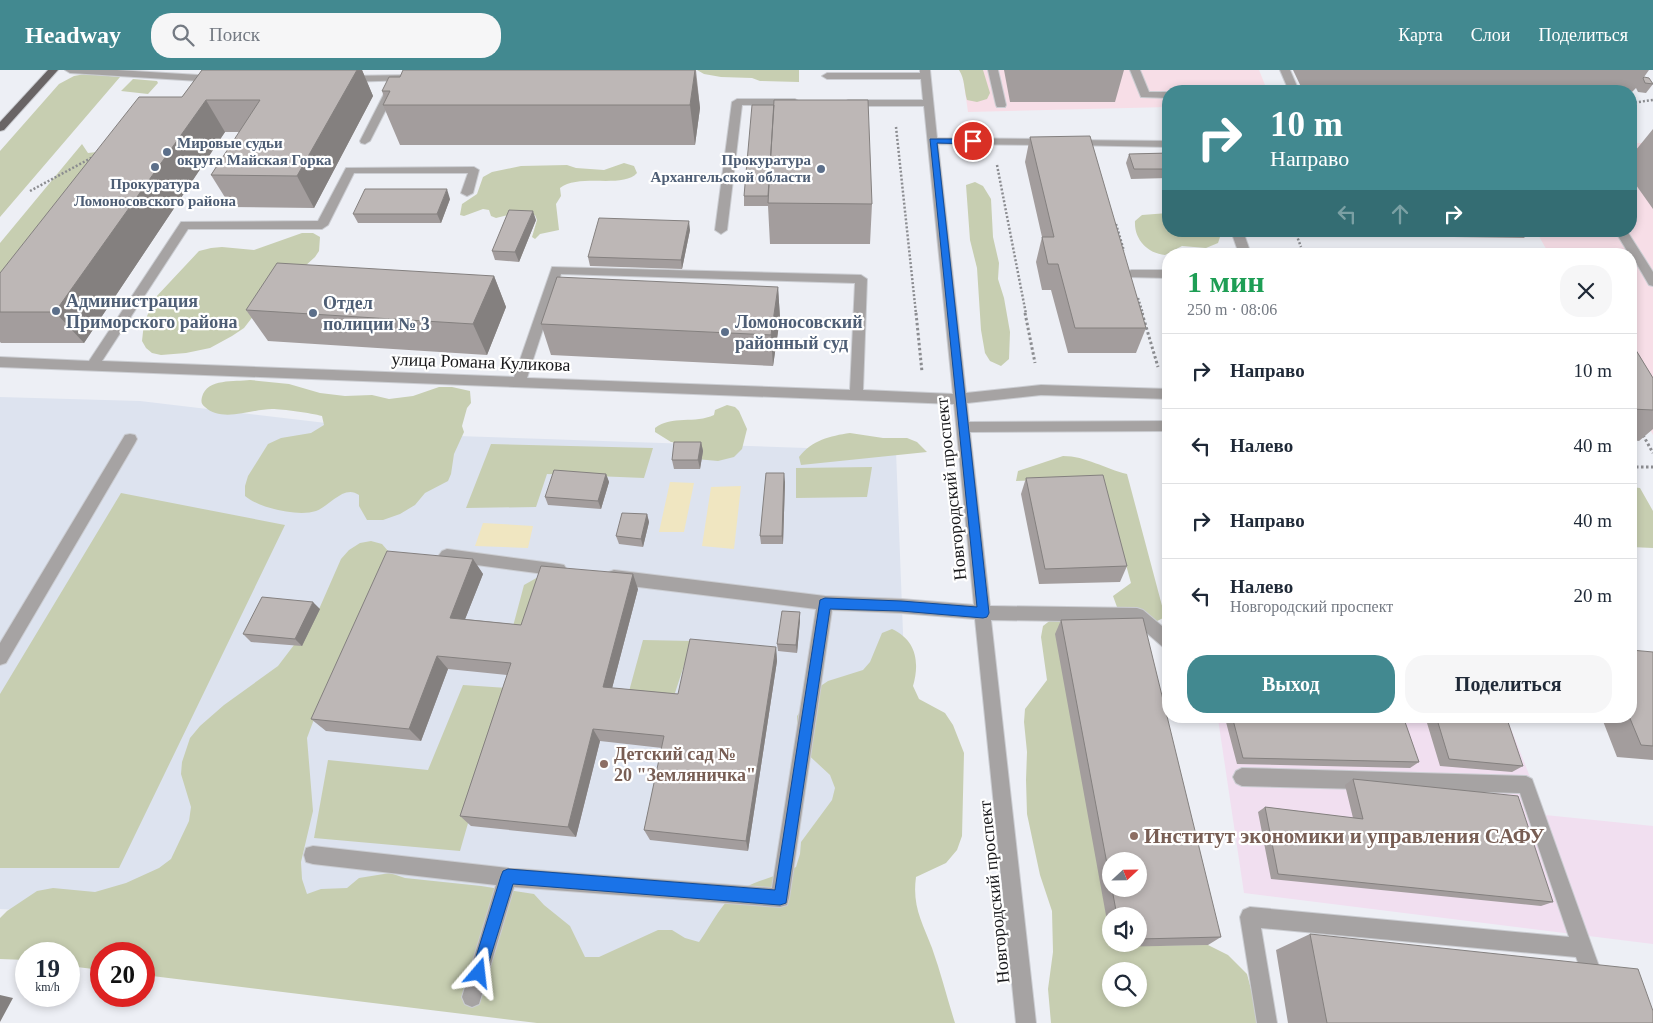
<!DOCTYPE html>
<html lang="ru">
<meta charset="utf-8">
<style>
:root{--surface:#fff;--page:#f6f6f7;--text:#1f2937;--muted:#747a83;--line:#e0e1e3;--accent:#428990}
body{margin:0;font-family:Georgia,serif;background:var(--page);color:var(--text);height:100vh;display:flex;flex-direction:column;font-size:19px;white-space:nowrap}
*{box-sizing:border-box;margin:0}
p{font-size:16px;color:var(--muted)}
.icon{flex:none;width:28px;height:28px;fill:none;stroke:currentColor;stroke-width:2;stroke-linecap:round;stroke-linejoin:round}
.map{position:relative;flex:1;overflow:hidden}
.sheet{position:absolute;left:1162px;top:178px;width:475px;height:475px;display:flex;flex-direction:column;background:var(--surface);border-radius:20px;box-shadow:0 2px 8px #0003}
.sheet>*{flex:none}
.banner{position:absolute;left:1162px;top:15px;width:475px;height:152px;border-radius:20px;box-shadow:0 2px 8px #0003;background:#428990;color:#fff;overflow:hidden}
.needle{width:32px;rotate:68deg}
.buttons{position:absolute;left:1102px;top:782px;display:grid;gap:10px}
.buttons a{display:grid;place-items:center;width:45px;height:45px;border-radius:50%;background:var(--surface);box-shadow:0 2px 8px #0003;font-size:25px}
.speed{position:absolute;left:15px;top:872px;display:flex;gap:10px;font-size:25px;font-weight:700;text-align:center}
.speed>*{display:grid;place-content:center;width:65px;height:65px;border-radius:50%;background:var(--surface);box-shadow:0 2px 8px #0003;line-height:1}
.speed small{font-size:12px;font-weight:400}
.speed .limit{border:8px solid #d22;background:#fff;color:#111}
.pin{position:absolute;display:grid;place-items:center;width:42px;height:42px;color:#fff;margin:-21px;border:2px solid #fff;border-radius:50%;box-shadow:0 1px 5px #0007}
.me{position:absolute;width:55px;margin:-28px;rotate:17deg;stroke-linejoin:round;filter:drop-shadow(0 0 4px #0008)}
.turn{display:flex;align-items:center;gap:18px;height:105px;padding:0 25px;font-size:22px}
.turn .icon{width:65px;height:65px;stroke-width:2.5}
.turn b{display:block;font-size:35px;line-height:42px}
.lanes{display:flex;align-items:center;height:48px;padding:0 25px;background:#0003;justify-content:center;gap:25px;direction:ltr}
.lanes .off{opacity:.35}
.round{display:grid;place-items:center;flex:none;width:52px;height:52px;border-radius:20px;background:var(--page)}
.headline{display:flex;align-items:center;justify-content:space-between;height:85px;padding:0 25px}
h1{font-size:30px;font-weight:700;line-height:38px;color:#1e9e55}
.primary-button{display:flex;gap:10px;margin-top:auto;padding:10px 25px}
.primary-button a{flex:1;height:58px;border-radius:20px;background:var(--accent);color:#fff;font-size:20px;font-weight:700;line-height:58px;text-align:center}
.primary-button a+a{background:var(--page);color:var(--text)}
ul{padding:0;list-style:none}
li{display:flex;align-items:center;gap:15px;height:75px;padding:0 25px;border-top:1px solid var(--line)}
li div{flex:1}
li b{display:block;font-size:19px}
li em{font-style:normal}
header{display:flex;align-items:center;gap:30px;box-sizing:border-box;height:70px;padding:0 25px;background:var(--accent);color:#fff}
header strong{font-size:24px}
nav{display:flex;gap:28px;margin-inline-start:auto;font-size:18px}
.search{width:350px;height:45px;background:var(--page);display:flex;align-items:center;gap:12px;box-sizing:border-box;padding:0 18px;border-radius:20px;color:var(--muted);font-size:19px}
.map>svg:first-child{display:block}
</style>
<header>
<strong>Headway</strong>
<div class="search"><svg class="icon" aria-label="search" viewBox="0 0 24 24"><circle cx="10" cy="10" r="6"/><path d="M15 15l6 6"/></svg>Поиск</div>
<nav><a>Карта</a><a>Слои</a><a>Поделиться</a></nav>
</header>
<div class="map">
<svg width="1653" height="953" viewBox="0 0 1653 953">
<rect width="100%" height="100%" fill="#edeff5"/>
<path fill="#dde3ef" d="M0,327L140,331L428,365L896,381L918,953L237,852L0,839Z"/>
<path fill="#f1dff0" d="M1365,646H1506L1545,745L1653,756V874L1244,823L1218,649L1365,650Z"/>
<path fill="#f7dee7" d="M962,0H1259L1265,15H1243L1245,21H1169V37L968,42Z
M1631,73H1653V365L1631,327V184H1549L1536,161H1631Z"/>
<path fill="#c7ceb1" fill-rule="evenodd" d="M697,0H799V12L760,11L752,8L721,7L704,4Z
M959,0H983L990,23L987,29L977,32L967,30C964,20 965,9 959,0Z
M85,4L120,7L0,147V81L59,14L74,6Z
M133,9L157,11L158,13L148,24L121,21Z
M82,74L88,83L97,82L0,238V173Z
M624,93L634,96L637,103C623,119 580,103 560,118L561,126L556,134L559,160L540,164L535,169L532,167L537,150L535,145L516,143L496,148L491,146L489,140L483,139L464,146L460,145L462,134L477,124L483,107L492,102L521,96L567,95L576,98L604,100Z
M975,112L983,116L991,129L993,167L999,193L998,209L1004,228L1010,262L1009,289L1001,296L990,291L985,283L981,260L977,198L970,170L966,115Z
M1167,127L1169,128V161H1218L1220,167L1218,173L1206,178L1182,176L1165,185C1147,183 1134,169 1135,151L1142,145L1168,143L1164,130Z
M302,163H313L320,167L319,181L315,187L261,236L244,258L232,266L210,278L186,283L161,285L152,283L146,278L142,271L144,253L155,228L199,181L211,178L222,177L254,180Z
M250,310L289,314L320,323L345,326L372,325L389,329L413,326L439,317H452L470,321L471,333L467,338L462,356L464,362L454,384L451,404L448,411L425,423L415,435L400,444L383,450H367L359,436V425C344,414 330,436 316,441C298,447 259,438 245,426V416L248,406L268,374L281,368L311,363L324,355L322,346C311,343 283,339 272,339C252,339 222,353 205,337C201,334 201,331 202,327C207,308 235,312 250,310Z
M727,335L735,337L739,341L747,359L742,379L734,387L718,391L696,389L678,373L671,372L655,362V358C672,345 695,354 714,345L715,340Z
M850,363L883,368H907L917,372L927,382L801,395L799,387C812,370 830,366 850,363Z
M491,374L653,378L644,408L547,404L536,437L466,438Z
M1063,386C1086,386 1105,399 1127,404L1165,547L1134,563L1074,660L1112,876L1208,875L1228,885L1247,904L1260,953H1051L1048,919L1053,882L1052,841L1040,805L1027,744L1026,710L1027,682L1024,652L1025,639L1047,610L1041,567L1043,556L1052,549H1111L1117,537L1113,526L1131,513L1102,408L1016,411L1018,401ZM1111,901H1139V929H1111Z
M872,397L867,427L796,428V398Z
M1631,417L1640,418L1653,441V478L1631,477Z
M121,423L285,455L119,798H0V624Z
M371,471L382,474L388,481L319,636L307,668L313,741L301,792L302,809L307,824L321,819L347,818L359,808L390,803L405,808L481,816L534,824L544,835L570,856L585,887H599L658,860H672L685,868L699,872C713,853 722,829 744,818C761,809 779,806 796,797L800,784L801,772L832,730L835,718L830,705L802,679L797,668V646L819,617L828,611L863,600L870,592L882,563L892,559C916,570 920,592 913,616L919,629L945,643L953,655L964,683L962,766L957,780L946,793L916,807C912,836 922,852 932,878C941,903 947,928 955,953H537L144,905V884H101V900L69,896V884H26V890L0,889V848L7,841L37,821L53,818L95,822L126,813L159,798L171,789L189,751L191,737L181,704L182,692L190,668L200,656L224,635L278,596L316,546L341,489L349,480L360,473Z
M547,502L529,560H512L524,515Z
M643,570L692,571L674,626L628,625Z
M463,615L507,618L460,781L314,768L328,690L428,700Z"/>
<path fill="#f0e6c1" d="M670,412L694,413L684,462H659Z
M741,416L734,479L702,476L711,417Z
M483,453L533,456L528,478L475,476Z"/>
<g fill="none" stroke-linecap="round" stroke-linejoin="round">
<defs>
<path id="minor" d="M65,0H117L215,6L220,9L215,12L70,3Z
M920,0H930L937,68L1049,69L1054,72L1049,75L938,74L966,323L1041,315L1169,319V329L1041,325L967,333L969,352L1169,351V361L970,362L990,536L1137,538L1143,540L1169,562V579L1163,577L1134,552L991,550L1036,953H1016L975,549L901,543L832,540L789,828L787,835L780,837L514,817L479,934L472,937L465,934L462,927L496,815L313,794L306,792L304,785L306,778L313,776L508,798L772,818L816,539L614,514L609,512L606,507L609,502L614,500L825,526L901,529L974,535L954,334L0,297V287L89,291L181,152L318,151L346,98L474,97L479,100L473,123L467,126L461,123L468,103H354L328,155L322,159H188L102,291L514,307L552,197L861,205L867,209L863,320L953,324L924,36H848L843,33L848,30H923L921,9H827L822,6L827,3H920ZM561,204L855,213L850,320L527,308Z
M988,0H998L1006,35L1005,37H997L996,35Z
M1130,0H1140L1149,22H1169V28L1141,27Z
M1280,0H1290L1299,21H1289Z
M408,5L411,6V10L346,12L341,9L346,6Z
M393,13L398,16L370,71L365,74L361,73L360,71L388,16Z
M737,29H795L800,32L795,35H742L727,160L721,164L715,160L732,32Z
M1072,70L1169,71V77L1068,75L1067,73L1068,71Z
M1631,79L1653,80V86L1631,85Z
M1231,161H1243L1251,184H1239Z
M1615,161H1627L1653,202V216L1649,215L1631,184H1629Z
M1131,200H1169V208L1127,207L1125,204Z
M130,364L135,365L137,369L135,373L6,593L0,595V573L125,365Z
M447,479L559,494L564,495L567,500L564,505L559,506L447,491L442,489L439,485L442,481Z
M1242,698L1526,706L1532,709L1605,913L1602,920L1595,923L1588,920L1576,887L1261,858L1277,953H1257L1240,847L1243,840L1250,837L1569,867L1520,723L1242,716L1236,713L1233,707L1236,701Z"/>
<path id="major" d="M48,0H58L4,60L0,61V52Z"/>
</defs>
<use href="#minor" stroke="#cbcdd2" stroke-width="2"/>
<use href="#major" stroke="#cbcdd2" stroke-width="2"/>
<path stroke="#8b8c90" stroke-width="2.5" stroke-dasharray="2 2" stroke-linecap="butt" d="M1631,33L1653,30
M896,57L916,244
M997,95L1026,244
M30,121L93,87
M1116,154L1124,181
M1295,161L1301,177
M1138,228L1143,244"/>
<path stroke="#8b8c90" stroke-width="3" stroke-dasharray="2.5 2.5" stroke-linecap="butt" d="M916,243L922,302
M1025,243L1035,293
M1142,243L1158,297
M1643,365L1653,383
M1631,397H1653"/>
<use href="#minor" fill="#a6a3a3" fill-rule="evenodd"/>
<use href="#major" fill="#696465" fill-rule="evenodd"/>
</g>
<path fill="#a39d9d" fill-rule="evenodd" d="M202,0H362L373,26L314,138L231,137L211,105L240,62H225L84,273H1L0,272V203L182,27Z
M696,0L700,38L695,75H400L383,35L385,30L382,21Z
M1004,0H1124L1115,32H1010Z
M1293,0H1649L1644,7L1653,13V14L1646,23L1638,22L1636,18L1632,22L1631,21L1564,20L1563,21H1303Z
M774,35L872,134L870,174H770L768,136H744V126Z
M1653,59V139L1631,108V86Z
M1030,67L1146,258L1136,283H1068L1051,220H1042L1036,192L1042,167L1025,92Z
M1169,83V108L1131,109L1126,93L1129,84Z
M450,129L441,153H358L353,144Z
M536,150L519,192L495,190L492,181Z
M690,160L682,199L590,196L588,187Z
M1450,161H1530L1524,168L1454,167Z
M1488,179L1578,184H1484Z
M494,206L506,237L487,285L268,271L246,240Z
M778,217L780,248L773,296L551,285L541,254Z
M1631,272L1653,308V359L1639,371L1631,370Z
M701,372L703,381L700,399H674L672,390Z
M606,404L609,412L601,439L548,435L545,427Z
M1026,408L1127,496L1120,512L1039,514L1021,424Z
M785,412L783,474H761L760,466Z
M647,444L649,452L643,477L619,474L616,466Z
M473,489L483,504L465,549L521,555L638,519L612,618L678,624L776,577L777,591L748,781L650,770L644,760L662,678L600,671L576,767L471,756L460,746L507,605L448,599L421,671L326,661L311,649Z
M320,539L302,576L251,572L243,564Z
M800,550L797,583L778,581L777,574Z
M1061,550L1221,867L1208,875L1112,877L1111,874H1139V846H1111V873L1055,564ZM1111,791L1139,819H1111Z
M1653,582V690L1617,687L1601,646H1631Z
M1232,646H1255L1419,692L1410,698L1237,694L1226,652Z
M1436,646L1523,696L1512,702L1440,696L1427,653Z
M1353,709L1553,832L1541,836L1271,809L1258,742L1265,737L1353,748L1345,715Z
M1310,864L1653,953H1288L1276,880Z"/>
<path fill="#84807f" d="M357,0H362L373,26L314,138L297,106Z
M695,0L700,38L695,75L690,35Z
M206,30L225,62L84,273L55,242Z
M447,119L450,129L441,153L437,144Z
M533,141L536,150L519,192L515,182Z
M689,151L690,160L682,199L681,190Z
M494,206L506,237L487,285L473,254Z
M778,217L780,248L773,296L771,265Z
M701,372L703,381L700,399L698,390Z
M784,403L785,412L783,474L782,466Z
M606,404L609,412L601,439L598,431Z
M647,444L649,452L643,477L641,469Z
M473,489L483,504L460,562L450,548Z
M633,504L638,519L609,630L603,617Z
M313,532L320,539L302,576L295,569Z
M800,542V550L797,583L796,575Z
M776,577L777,591L748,781L746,771Z
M437,586L448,599L421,671L409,659Z
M593,659L600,671L576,767L568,757Z
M0,925L13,928L0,952Z"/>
<path fill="#bdb7b6" stroke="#84807f" d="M202,0H357L297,106L211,105L260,30H206L55,242H0V203L139,27H182Z
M403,0H695L690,35H383L390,21H382L389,7H400Z
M1644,7L1649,8L1653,14L1645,13L1643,8Z
M774,30H868L872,134L768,133Z
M752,35H774L768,126H744Z
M1090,66L1146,258H1075L1058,194H1048L1042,167H1054L1030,67Z
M1169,83V99H1134L1129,84Z
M365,119H447L437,144H353Z
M509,140L533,141L515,182L492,181Z
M599,148L689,151L681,190L588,187Z
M1488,179L1577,183L1578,184H1490Z
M277,193L494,206L473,254L246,240Z
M557,207L778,217L771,265L541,254Z
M1631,272L1653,308V340L1631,339Z
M674,372H701L698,390H672Z
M554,400L606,404L598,431L545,427Z
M766,403H784L782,466H760Z
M1103,405L1127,496L1045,499L1026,408Z
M622,443L647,444L641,469L616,466Z
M387,481L473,489L450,548L521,555L541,496L633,504L603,617L678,624L690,569L776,577L746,771L644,760L664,666L593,659L568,757L460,746L511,593L437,586L409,659L311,649Z
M262,527L313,532L295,569L243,564Z
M782,541L800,542L796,575L777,574Z
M1143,548L1221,867L1139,869V846H1117L1112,819H1139V791H1111V815L1061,550Z
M1631,580L1653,582V676L1641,675L1629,646H1631Z
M1232,646L1404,649L1419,692L1243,688Z
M1436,646L1508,652L1523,696L1449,689Z
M1353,709L1518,726L1553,832L1278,804L1265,737L1363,749Z
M1310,864L1638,899L1653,941V953H1327Z"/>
<path fill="#1a73e8" stroke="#114b97" d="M930,69H973L977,71L973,74L937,73L989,543L987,547L983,548L901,541L830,539L786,833L780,835L513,814L484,908L479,910L474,908L471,903L501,806L503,801L508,799L775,820L820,530L825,528L901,531L977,537Z"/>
<g fill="#5c6f8a" stroke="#fff" stroke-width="2">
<circle cx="167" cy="82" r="5"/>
<circle cx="155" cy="97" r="5"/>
<circle cx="821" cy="99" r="5"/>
<circle cx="56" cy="241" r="5"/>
<circle cx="313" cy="243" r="5"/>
<circle cx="725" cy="262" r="5"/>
</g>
<g fill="#8d6e63" stroke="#fff" stroke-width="2">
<circle cx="604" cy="694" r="5"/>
<circle cx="1134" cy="766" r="5"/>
</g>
<g text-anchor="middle" stroke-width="4.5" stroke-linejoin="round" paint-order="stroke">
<g font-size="15" font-weight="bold" fill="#4e5e75" stroke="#fff" text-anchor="start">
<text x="177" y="78">Мировые судьи<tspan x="177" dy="17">округа Майская Горка</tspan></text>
<text x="811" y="95" text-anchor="end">Прокуратура<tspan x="811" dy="17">Архангельской области</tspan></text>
<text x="155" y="119" text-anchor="middle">Прокуратура<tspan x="155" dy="17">Ломоносовского района</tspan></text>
</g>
<g font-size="18" font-weight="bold" fill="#4e5e75" stroke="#fff" text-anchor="start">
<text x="66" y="237">Администрация<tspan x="66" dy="21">Приморского района</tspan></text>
<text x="323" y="239">Отдел<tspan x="323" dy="21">полиции № 3</tspan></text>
<text x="735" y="258">Ломоносовский<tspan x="735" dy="21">районный cуд</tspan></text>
</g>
<g font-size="18" fill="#19191b" stroke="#fff">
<text transform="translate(481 292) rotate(2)" y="6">улица Романа Куликова</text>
<text transform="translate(951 419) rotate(-96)" y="6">Новгородский проспект</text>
<text transform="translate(994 822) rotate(-96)" y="6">Новгородский проспект</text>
</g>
<g font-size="18" font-weight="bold" fill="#785e54" stroke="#fff" text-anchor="start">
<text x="614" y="690">Детский сад №<tspan x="614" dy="21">20 "Земляничка"</tspan></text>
</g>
<g font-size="21" font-weight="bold" fill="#785e54" stroke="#fff" text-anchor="start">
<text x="1144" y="773">Институт экономики и управления САФУ</text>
</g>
</g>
</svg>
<div class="buttons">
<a><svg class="needle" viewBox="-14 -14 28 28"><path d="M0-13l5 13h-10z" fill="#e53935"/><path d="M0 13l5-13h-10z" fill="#747a83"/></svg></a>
<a><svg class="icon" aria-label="sound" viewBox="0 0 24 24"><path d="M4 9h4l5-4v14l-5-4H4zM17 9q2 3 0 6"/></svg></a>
<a><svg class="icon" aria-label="search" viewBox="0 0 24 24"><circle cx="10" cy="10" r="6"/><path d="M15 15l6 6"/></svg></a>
</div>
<div class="speed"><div>19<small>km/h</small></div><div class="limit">20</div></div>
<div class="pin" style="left:973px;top:71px;background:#d93025"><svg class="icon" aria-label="arrive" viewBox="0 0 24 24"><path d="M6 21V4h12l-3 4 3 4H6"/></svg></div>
<svg class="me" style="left:479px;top:903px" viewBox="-20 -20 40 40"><path d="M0-17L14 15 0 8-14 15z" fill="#1a73e8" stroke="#fff" stroke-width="4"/></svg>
<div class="banner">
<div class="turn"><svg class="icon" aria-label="right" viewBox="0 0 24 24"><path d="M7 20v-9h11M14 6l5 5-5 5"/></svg><div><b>10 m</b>Направо</div></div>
<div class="lanes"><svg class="icon off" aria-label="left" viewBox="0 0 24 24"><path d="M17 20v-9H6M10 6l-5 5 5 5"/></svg><svg class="icon off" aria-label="ahead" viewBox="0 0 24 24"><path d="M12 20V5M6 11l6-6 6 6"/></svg><svg class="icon" aria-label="right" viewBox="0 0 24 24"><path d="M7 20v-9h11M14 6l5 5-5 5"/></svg></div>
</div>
<section class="sheet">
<div class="headline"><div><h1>1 мин</h1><p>250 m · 08:06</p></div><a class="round"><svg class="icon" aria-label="close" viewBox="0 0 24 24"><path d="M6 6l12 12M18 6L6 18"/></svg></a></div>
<ul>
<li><svg class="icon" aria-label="right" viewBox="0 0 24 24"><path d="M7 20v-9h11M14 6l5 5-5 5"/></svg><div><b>Направо</b></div><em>10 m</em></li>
<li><svg class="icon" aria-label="left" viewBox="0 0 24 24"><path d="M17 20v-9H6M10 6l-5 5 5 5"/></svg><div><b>Налево</b></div><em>40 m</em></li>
<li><svg class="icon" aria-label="right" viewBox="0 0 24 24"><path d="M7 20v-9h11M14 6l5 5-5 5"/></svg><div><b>Направо</b></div><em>40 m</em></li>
<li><svg class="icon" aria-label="left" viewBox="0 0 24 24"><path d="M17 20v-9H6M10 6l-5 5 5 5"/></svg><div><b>Налево</b><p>Новгородский проспект</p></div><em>20 m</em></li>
</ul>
<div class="primary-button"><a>Выход</a><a>Поделиться</a></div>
</section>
</div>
